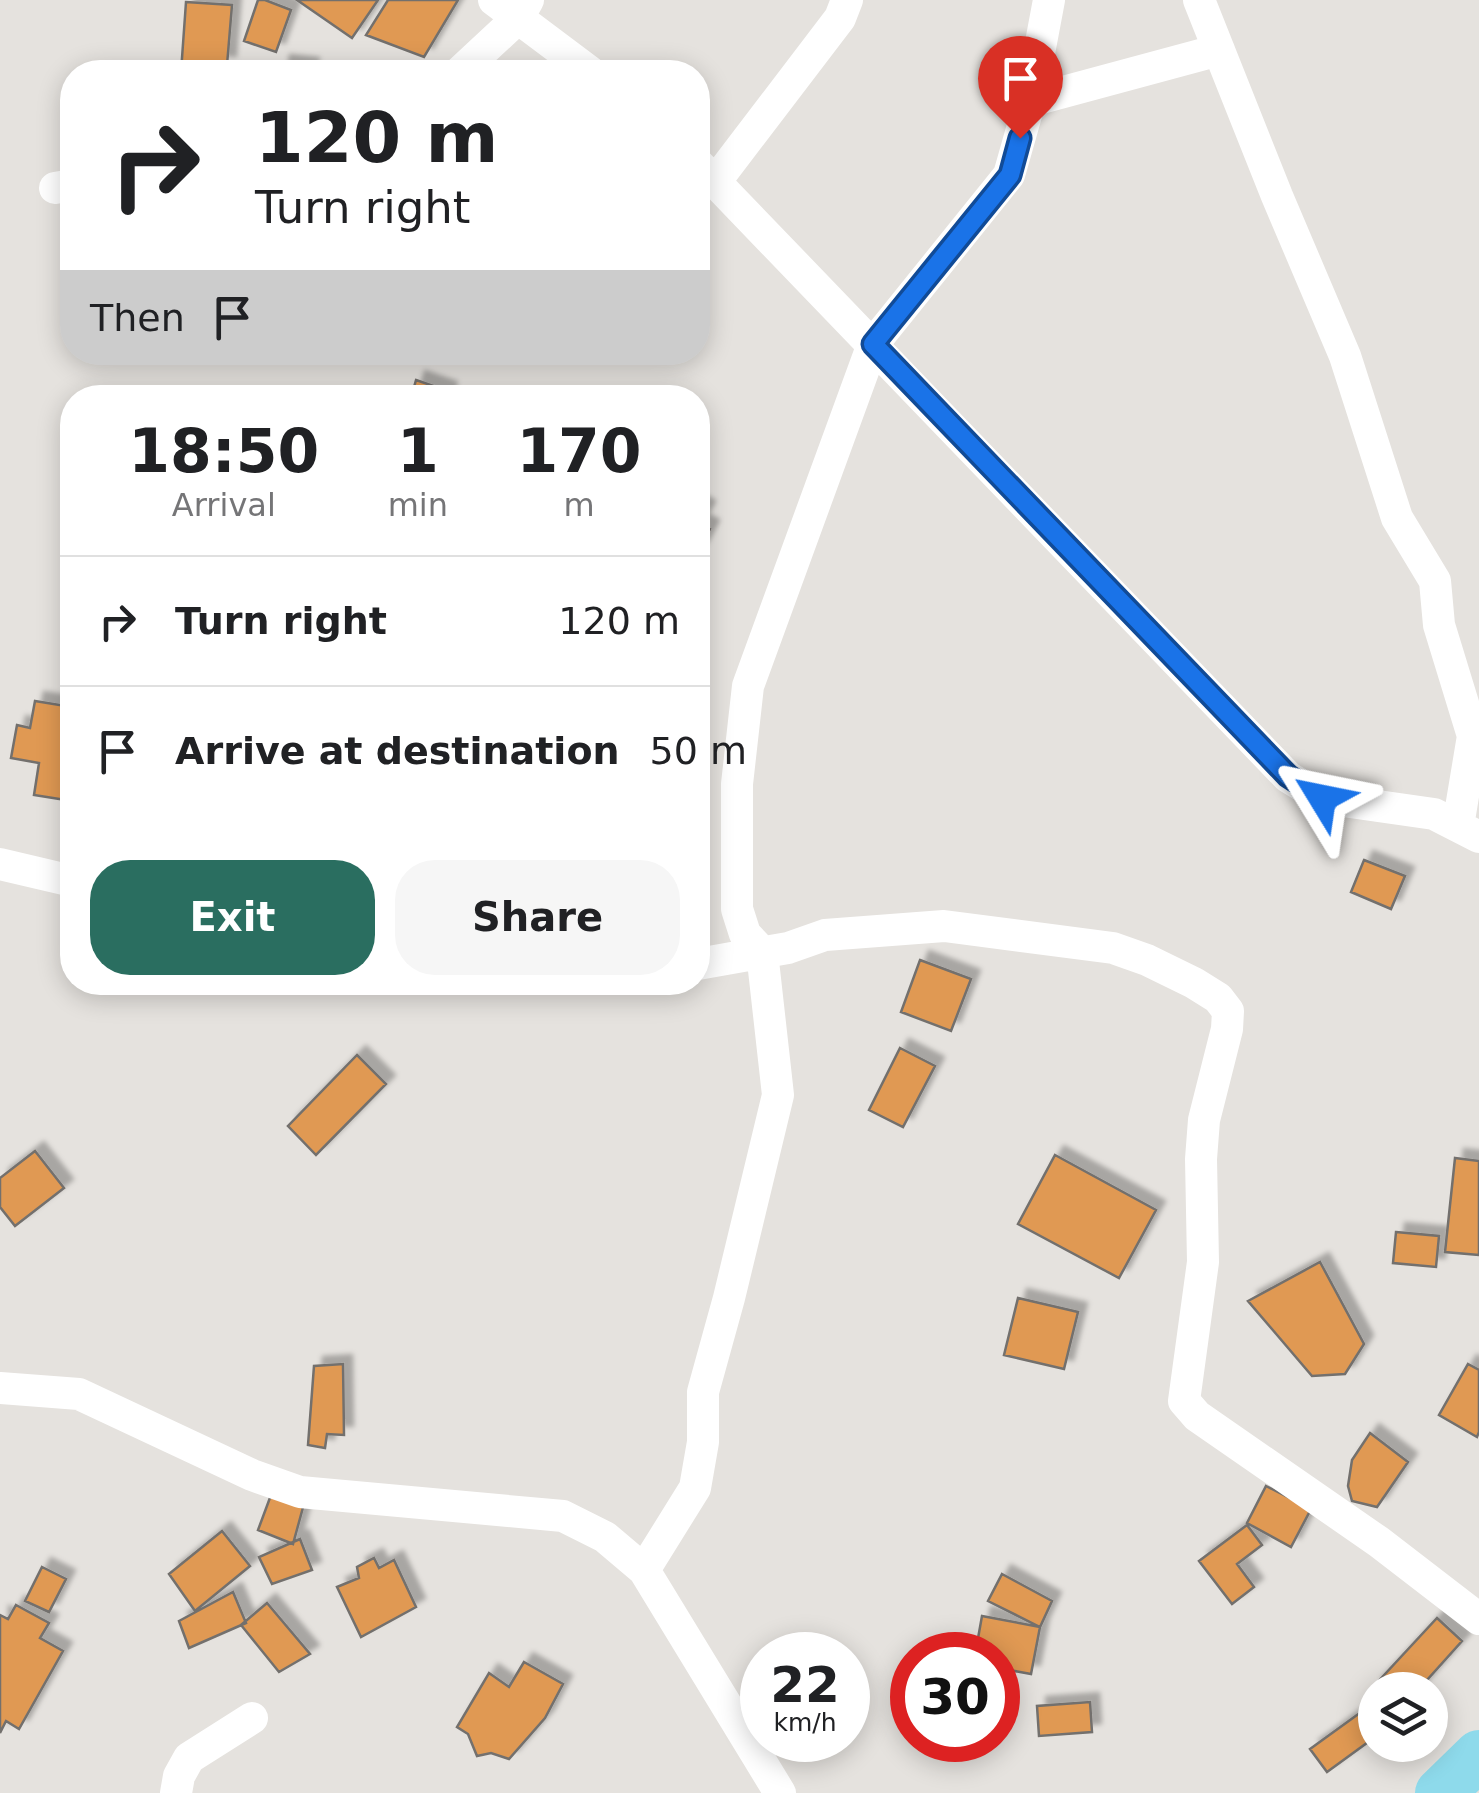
<!DOCTYPE html>
<style>
:root{--surface:#fff;--page:#f6f6f6;--text:#202124;--muted:#757577;--line:#e0e0e0;--accent:#2a6e60}
body{margin:0;font-family:"DejaVu Sans",sans-serif;background:var(--page);color:var(--text);height:100vh;display:flex;flex-direction:column;font-size:38px;white-space:nowrap}
*{box-sizing:border-box;margin:0}
p{font-size:32px;color:var(--muted)}
.icon{flex:none;width:55px;height:55px;fill:none;stroke:currentColor;stroke-width:2;stroke-linecap:round;stroke-linejoin:round}
.map{position:relative;flex:1;overflow:hidden}
.side{position:absolute;left:60px;top:385px;width:650px;height:610px;display:flex;flex-direction:column;background:var(--surface);border-radius:40px;box-shadow:0 5px 25px #0003}
.side>*{flex:none}
.hud{position:absolute;left:60px;top:60px;width:650px;height:305px;border-radius:40px;box-shadow:0 5px 25px #0003;background:#fff;color:var(--text);overflow:hidden}
.fabs{position:absolute;left:1358px;top:1672px;display:grid;gap:20px}
.fabs a{display:grid;place-items:center;width:90px;height:90px;border-radius:50%;background:var(--surface);box-shadow:0 5px 25px #0003;font-size:50px}
.speed{position:absolute;left:740px;top:1632px;display:flex;gap:20px;font-size:50px;font-weight:700;text-align:center}
.speed>*{display:grid;place-content:center;width:130px;height:130px;border-radius:50%;background:var(--surface);box-shadow:0 5px 25px #0003;line-height:1}
.speed small{font-size:25px;font-weight:400}
.speed .limit{border:15px solid #d22;background:#fff;color:#111}
.pin{position:absolute;display:grid;place-items:center;width:85px;height:85px;color:#fff;margin:-102px -42px;border-radius:50% 50% 50% 0;rotate:-45deg;box-shadow:0 0 10px #0007}
.pin .icon{rotate:45deg}
.me{position:absolute;width:110px;margin:-55px;rotate:305deg;stroke-linejoin:round;filter:drop-shadow(0 0 8px #0008)}
.turn{display:flex;align-items:center;gap:35px;height:210px;padding:0 30px;font-size:45px}
.turn .icon{width:130px;height:130px;stroke-width:2.5}
.turn b{display:block;font-size:70px;line-height:85px}
.then{display:flex;align-items:center;height:95px;padding:0 30px;background:#0003;gap:20px;font-size:38px}
.eta{display:flex;justify-content:space-evenly;align-items:center;height:170px;text-align:center}
.eta b{font-size:60px;font-weight:600;line-height:70px}
.action{display:flex;gap:20px;margin-top:auto;padding:20px 30px}
.action a{flex:1;height:115px;border-radius:40px;background:var(--accent);color:#fff;font-size:40px;font-weight:600;line-height:115px;text-align:center}
.action a+a{background:var(--page);color:var(--text)}
ul{padding:0;list-style:none}
li{display:flex;align-items:center;gap:30px;height:130px;padding:0 30px;border-top:2px solid var(--line)}
li div{flex:1}
li b{display:block;font-size:38px}
li em{font-style:normal}
.map>svg:first-child{display:block}
</style>
<div class="map">
<svg width="1479" height="1793" viewBox="0 0 1479 1793">
<defs>
<filter id="shadow"><feDropShadow dx="9" dy="-9" stdDeviation="2.5" flood-color="#0004"/></filter>
</defs>
<rect width="100%" height="100%" fill="#e5e2de"/>
<path fill="#e09953" stroke="#73706d" stroke-width="2.5" filter="url(#shadow)" d="M258,0H265L291,10L276,52L244,41Z
M297,0H378L352,38Z
M388,0H458L424,57L366,35Z
M186,2L232,5L227,65L206,63L205,72H181Z
M281,64L310,67L309,72H280Z
M416,380L448,391L446,398H411Z
M698,505L706,510L699,523L710,529L698,552Z
M35,701L72,707V801L34,795L39,763L11,758L17,725L30,728Z
M1364,860L1405,876L1391,909L1351,892Z
M920,960L971,979L951,1031L901,1012Z
M900,1048L935,1066L903,1127L869,1110Z
M357,1055L386,1084L316,1155L288,1126Z
M35,1151L64,1188L15,1226L0,1207V1178Z
M1055,1155L1156,1210L1119,1278L1018,1224Z
M1455,1158L1479,1161V1255L1445,1252Z
M1396,1232L1439,1236L1436,1267L1393,1263Z
M1320,1262L1364,1344L1345,1374L1312,1376L1248,1301Z
M1018,1298L1078,1312L1064,1369L1004,1355Z
M343,1364L344,1435L327,1434L325,1448L308,1445L314,1366Z
M1468,1364L1479,1370V1432L1477,1437L1439,1415Z
M1370,1433L1408,1462L1377,1507L1352,1501L1348,1486L1352,1460Z
M1266,1486L1311,1509L1291,1547L1247,1523Z
M274,1487L305,1500L293,1544L258,1530Z
M1247,1525L1262,1545L1237,1564L1254,1587L1232,1604L1199,1561Z
M222,1531L250,1566L195,1611L169,1574Z
M300,1539L312,1570L272,1584L259,1557Z
M374,1558L379,1568L394,1560L416,1607L361,1637L337,1587L359,1578L357,1567Z
M42,1567L66,1579L49,1612L25,1601Z
M1002,1574L1052,1601L1040,1627L988,1601Z
M233,1592L246,1623L189,1648L179,1621Z
M267,1603L310,1654L279,1672L241,1625Z
M16,1605L49,1623L40,1638L63,1651L19,1729L6,1721L0,1733V1615L8,1619Z
M982,1616L1040,1627L1031,1674L998,1668V1655H975Z
M1437,1618L1462,1641L1418,1690H1377L1373,1687Z
M524,1662L563,1684L545,1718L509,1759L491,1753L477,1756L468,1734L457,1727L489,1673L509,1687Z
M1090,1702L1092,1732L1039,1736L1037,1706Z
M1375,1702V1737L1327,1772L1310,1749Z"/>
<g fill="none" stroke-linecap="round" stroke-linejoin="round">
<path stroke="#fff" stroke-width="32" d="M494,0L590,72
M1199,0L1277,196L1345,356L1397,518L1435,581L1439,625L1473,736L1458,826
M460,72L518,18L528,0
M1030,101L1219,50
M698,164L1288,777L1322,798L1434,814L1479,837
M715,182L840,18L847,0
M55,188L72,185
M0,864L72,881
M698,964L788,948L825,935L944,926L1113,948L1147,960L1194,983L1218,998L1228,1011L1227,1029L1204,1120L1201,1159L1203,1262L1184,1401L1197,1416L1379,1542L1479,1619
M0,1388L79,1394L252,1475L300,1492L563,1516L605,1537L644,1570L780,1793
M644,1570L695,1488L703,1442V1392L729,1298L778,1095L762,952L745,934L737,909V784L748,686L873,344L1009,175L1030,101L1049,0
M176,1793L179,1776L189,1758L252,1718"/>
<path stroke="#8edaeb" stroke-width="50" d="M1440,1793L1479,1755"/>
</g>
<g fill="none" stroke-linecap="round" stroke-linejoin="round">
<defs>
<path id="route" d="M1020,138L1010,175L873,344L1288,776L1322,798"/>
</defs>
<use href="#route" stroke="#114b97" stroke-width="25"/>
<use href="#route" stroke="#1a73e8" stroke-width="18"/>
</g>
</svg>
<div class="fabs">
<a><svg class="icon" aria-label="layers" viewBox="0 0 24 24"><path d="M12 4l9 5-9 5-9-5zM3 14l9 5 9-5"/></svg></a>
</div>
<div class="speed"><div>22<small>km/h</small></div><div class="limit">30</div></div>
<div class="pin" style="left:1020px;top:138px;background:#d93025"><svg class="icon" aria-label="arrive" viewBox="0 0 24 24"><path d="M6 21V4h12l-3 4 3 4H6"/></svg></div>
<svg class="me" style="left:1322px;top:798px" viewBox="-20 -20 40 40"><path d="M0-17L14 15 0 8-14 15z" fill="#1a73e8" stroke="#fff" stroke-width="4"/></svg>
<div class="hud">
<div class="turn"><svg class="icon" aria-label="right" viewBox="0 0 24 24"><path d="M7 20v-9h11M14 6l5 5-5 5"/></svg><div><b>120 m</b>Turn right</div></div>
<div class="then">Then<svg class="icon" aria-label="arrive" viewBox="0 0 24 24"><path d="M6 21V4h12l-3 4 3 4H6"/></svg></div>
</div>
<section class="side">
<div class="eta">
<div><b>18:50</b><p>Arrival</p></div>
<div><b>1</b><p>min</p></div>
<div><b>170</b><p>m</p></div>
</div>
<ul>
<li><svg class="icon" aria-label="right" viewBox="0 0 24 24"><path d="M7 20v-9h11M14 6l5 5-5 5"/></svg><div><b>Turn right</b></div><em>120 m</em></li>
<li><svg class="icon" aria-label="arrive" viewBox="0 0 24 24"><path d="M6 21V4h12l-3 4 3 4H6"/></svg><div><b>Arrive at destination</b></div><em>50 m</em></li>
</ul>
<div class="action"><a>Exit</a><a>Share</a></div>
</section>
</div>
